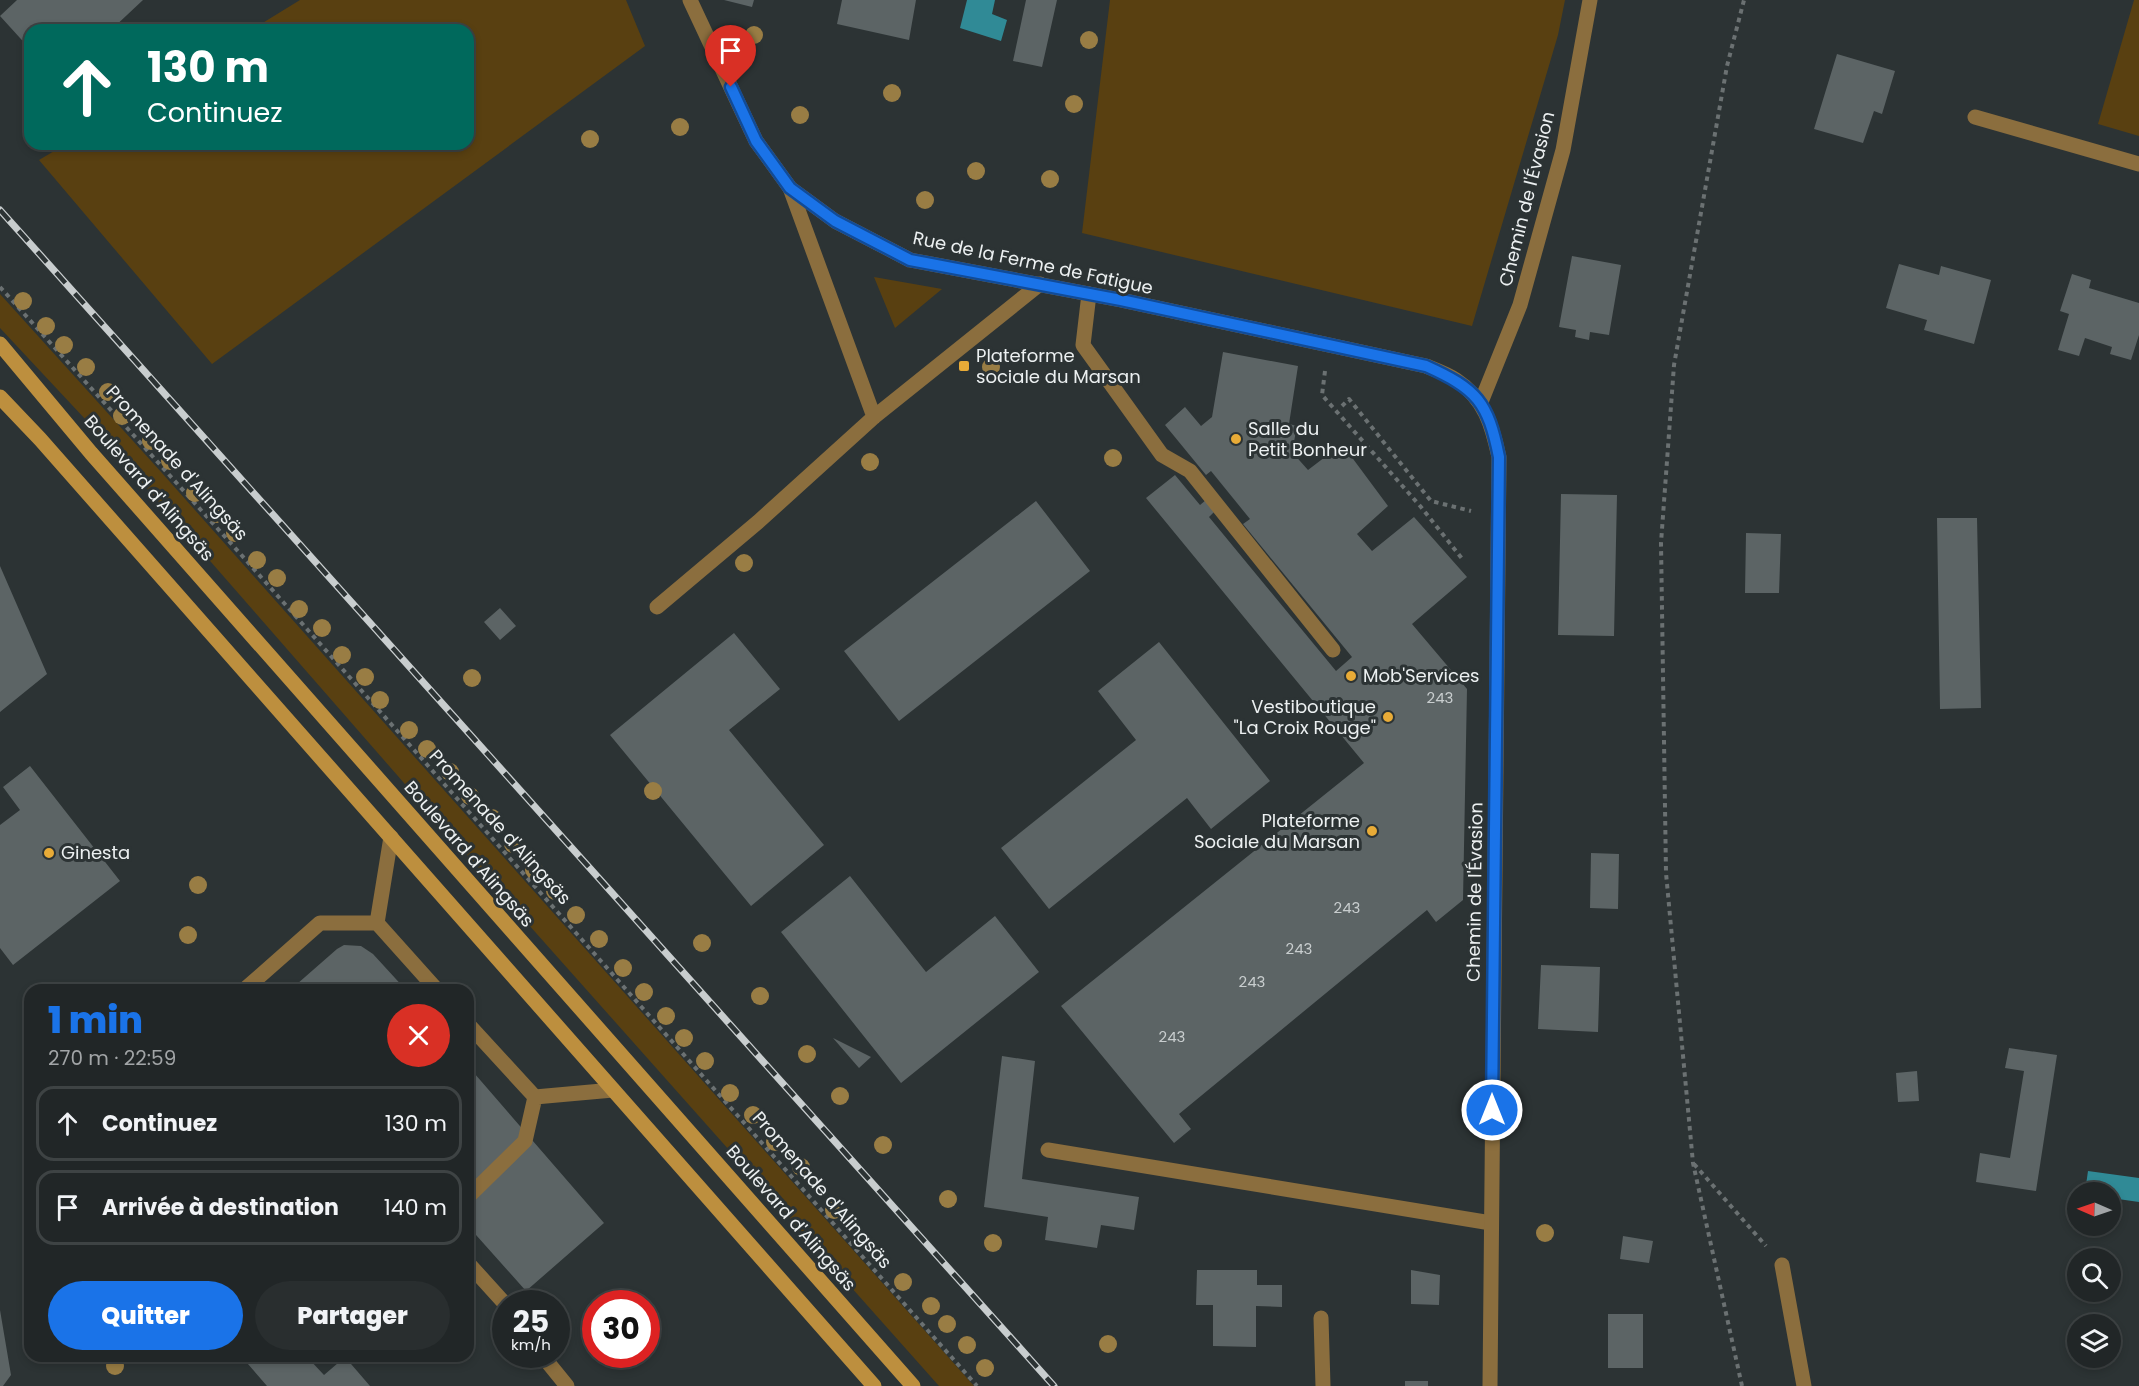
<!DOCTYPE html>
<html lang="fr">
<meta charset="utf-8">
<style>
:root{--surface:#212627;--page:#292e2f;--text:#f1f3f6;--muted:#a2a5a7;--line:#3e4344;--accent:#1a73e8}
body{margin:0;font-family:Poppins,sans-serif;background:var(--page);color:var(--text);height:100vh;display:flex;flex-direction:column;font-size:22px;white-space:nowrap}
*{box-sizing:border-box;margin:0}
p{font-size:20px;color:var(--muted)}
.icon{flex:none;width:33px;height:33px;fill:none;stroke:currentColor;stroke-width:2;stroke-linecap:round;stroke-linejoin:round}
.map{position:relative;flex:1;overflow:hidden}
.side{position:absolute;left:24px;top:984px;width:450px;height:378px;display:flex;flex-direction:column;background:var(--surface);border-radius:18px;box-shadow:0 3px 9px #0003,0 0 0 2px var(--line)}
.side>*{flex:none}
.hud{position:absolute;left:24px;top:24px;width:450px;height:126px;border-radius:18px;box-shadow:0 3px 9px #0003,0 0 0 2px var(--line);background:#00695c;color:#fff;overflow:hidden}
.needle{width:39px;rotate:272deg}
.controls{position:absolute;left:2067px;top:1182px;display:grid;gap:12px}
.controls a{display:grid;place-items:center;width:54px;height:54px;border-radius:50%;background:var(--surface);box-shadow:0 3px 9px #0003,0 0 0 2px var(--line);font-size:30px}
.speed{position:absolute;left:492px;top:1290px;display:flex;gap:12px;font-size:30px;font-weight:700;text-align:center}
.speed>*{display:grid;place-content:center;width:78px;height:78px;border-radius:50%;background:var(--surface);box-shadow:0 3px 9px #0003,0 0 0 2px var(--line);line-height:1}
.speed small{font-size:15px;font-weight:400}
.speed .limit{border:9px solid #d22;background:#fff;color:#111}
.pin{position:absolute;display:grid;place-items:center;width:51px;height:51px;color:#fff;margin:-62px -26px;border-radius:50% 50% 50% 0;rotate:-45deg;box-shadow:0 0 6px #0007}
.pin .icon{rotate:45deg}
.me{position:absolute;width:66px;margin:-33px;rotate:0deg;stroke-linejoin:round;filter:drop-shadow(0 0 4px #0008)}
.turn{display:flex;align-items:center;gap:21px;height:126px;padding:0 24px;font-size:27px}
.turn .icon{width:78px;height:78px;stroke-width:2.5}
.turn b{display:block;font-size:42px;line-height:51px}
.round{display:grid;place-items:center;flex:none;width:63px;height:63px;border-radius:32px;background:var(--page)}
.summary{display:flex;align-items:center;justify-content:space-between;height:102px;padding:0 24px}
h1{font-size:36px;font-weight:800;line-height:45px;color:var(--accent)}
.primary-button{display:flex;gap:12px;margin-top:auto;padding:12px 24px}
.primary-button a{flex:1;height:69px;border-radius:36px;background:var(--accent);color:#fff;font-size:24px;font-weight:800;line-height:69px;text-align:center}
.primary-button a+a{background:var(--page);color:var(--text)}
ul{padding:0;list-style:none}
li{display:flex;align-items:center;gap:18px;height:75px;margin:0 12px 9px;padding:0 12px;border:3px solid var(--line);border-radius:18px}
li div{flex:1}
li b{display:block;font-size:22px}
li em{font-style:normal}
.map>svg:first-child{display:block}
</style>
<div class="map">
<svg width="2139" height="1386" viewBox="0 0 2139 1386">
<rect width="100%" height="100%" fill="#2c3334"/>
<path fill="#594011" d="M300,0H626L645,46L212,364L39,160L66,144H468V30H251Z
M1110,0H1565L1558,35L1472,326L1082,233Z
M2134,0H2139V136L2098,124Z
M874,277L942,289L895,328Z
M0,294L162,473L974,1386H939L480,870L100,435L0,328Z"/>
<path fill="#308a96" d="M967,0H995L992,14L1007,20L1001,41L960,28Z
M2088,1171L2139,1178V1202L2111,1198L2110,1192H2085Z"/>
<path fill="#5c6465" d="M17,0H143L111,30H30V49L0,16Z
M724,0H754L752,7Z
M842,0H916L909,40L837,24Z
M1026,0H1057L1042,67L1013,61Z
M1837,54L1895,71L1882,114L1874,111L1863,143L1814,129Z
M1572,256L1621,265L1609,335L1590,332L1589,340L1575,337L1576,330L1559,327Z
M1899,264L1939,275L1941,266L1991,280L1974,344L1924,330L1927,320L1886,308Z
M2072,274L2091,280L2089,288L2139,303V335L2131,360L2110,354L2112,347L2085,338L2079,356L2058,350L2069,314L2060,311Z
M1223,352L1298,366L1289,424L1297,426L1292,452L1308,470L1342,444L1388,506L1357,534L1372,551L1414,517L1467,577L1412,624L1467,689L1463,900L1436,922L1427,910L1179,1114L1191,1129L1174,1143L1061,1006L1364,763L1146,498L1175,475L1200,505L1206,500L1215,511L1209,517L1336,671L1352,657L1243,524L1250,519L1211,471L1206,475L1165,425L1185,407L1201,426L1212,417Z
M1561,494L1617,495L1614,636L1558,635Z
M1036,501L1090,571L899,721L844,651Z
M1937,518H1977L1981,708L1940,709Z
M1746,533L1781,534L1779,593H1745Z
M0,566L47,674L0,712Z
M500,608L516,626L500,640L484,622Z
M734,633L780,689L729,730L824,845L751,906L610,735Z
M1159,642L1270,781L1211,829L1187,798L1049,909L1001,848L1136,740L1098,691Z
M30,766L120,881L13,965L0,948V825L20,810L3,787Z
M1591,853L1619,854L1618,909L1590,908Z
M850,876L926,972L995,916L1039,972L901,1083L781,932Z
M344,945L361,946L373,954L406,990H302L297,984L337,949Z
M1541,965L1600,967L1598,1032L1538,1029Z
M833,1038L871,1057L859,1068Z
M2009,1048L2057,1055L2036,1191L1976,1182L1980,1153L2010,1158L2024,1071L2005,1068Z
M1002,1056L1035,1061L1022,1179L1139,1197L1134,1230L1101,1225L1097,1248L1045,1240L1048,1217L984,1207Z
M468,1066L604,1223L526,1291L468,1226Z
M1917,1071L1919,1101L1898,1102L1896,1073Z
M1623,1236L1653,1241L1649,1263L1620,1259Z
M1197,1270H1257V1285H1282V1307L1256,1306V1347L1213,1346V1305H1196Z
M1411,1270L1440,1275L1439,1305L1411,1304Z
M0,1310L11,1375L3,1386H0Z
M1608,1314H1643V1368H1608Z
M241,1356H312L309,1359L324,1375L345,1357L370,1386H267Z
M1405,1381H1428V1386H1405Z"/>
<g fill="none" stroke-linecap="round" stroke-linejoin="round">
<path stroke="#6b7172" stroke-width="4" stroke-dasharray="4.5 4.5" stroke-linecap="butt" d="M0,287L245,559L977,1386
M1325,371L1322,395L1421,507L1464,561
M1342,406L1349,399L1431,501L1471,511
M1694,1164L1766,1246
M1742,1386L1693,1163L1666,873L1661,543L1674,365L1727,66L1744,0"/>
<path stroke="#8b6e3e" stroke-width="15" d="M790,188L874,417
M1089,294L1083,345L1162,455L1190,471L1333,650
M1481,402L1520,305L1563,150L1590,0
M657,607L758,522L874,417L1040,284
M391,837L377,923L437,990
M244,990L320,923H377
M468,1024L535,1097L613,1090
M1048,1150L1491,1223
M468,1197L525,1141L535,1097
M468,1263L506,1305
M1782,1265L1804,1386
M1321,1318L1323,1386
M541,1354L567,1386"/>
<path stroke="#8b6e3e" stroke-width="15" d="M690,0L756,141L790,188L835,221L910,260L1121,300L1426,366C1436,370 1447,374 1456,380C1485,399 1492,425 1499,457L1490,1386
M1975,117L2139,164"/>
<path stroke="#bd8f3e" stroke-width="15" d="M0,344L91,453L913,1386
M0,397L40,439L874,1386"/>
<defs>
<path id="rail" d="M0,210L1054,1386"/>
</defs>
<use href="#rail" stroke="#c8cdce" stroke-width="7"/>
<use href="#rail" stroke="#2c3334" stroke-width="4.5" stroke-dasharray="14" stroke-linecap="butt"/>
</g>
<g fill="#997d44">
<circle cx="754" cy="35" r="9"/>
<circle cx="1089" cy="40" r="9"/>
<circle cx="892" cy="93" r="9"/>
<circle cx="1074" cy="104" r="9"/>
<circle cx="800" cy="115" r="9"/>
<circle cx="680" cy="127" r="9"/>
<circle cx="590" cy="139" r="9"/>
<circle cx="976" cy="171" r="9"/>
<circle cx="1050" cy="179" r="9"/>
<circle cx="925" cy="200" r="9"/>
<circle cx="23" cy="301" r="9"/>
<circle cx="46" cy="326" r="9"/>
<circle cx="64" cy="345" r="9"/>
<circle cx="86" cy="367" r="9"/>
<circle cx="991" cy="367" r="9"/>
<circle cx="108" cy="392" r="9"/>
<circle cx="122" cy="416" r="9"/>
<circle cx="151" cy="441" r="9"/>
<circle cx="1113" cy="458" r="9"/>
<circle cx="170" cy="461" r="9"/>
<circle cx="870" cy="462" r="9"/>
<circle cx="195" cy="493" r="9"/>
<circle cx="217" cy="514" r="9"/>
<circle cx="235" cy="533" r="9"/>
<circle cx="257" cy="560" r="9"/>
<circle cx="744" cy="563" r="9"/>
<circle cx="277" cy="578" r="9"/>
<circle cx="299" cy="609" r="9"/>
<circle cx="322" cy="628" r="9"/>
<circle cx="342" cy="655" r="9"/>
<circle cx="365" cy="677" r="9"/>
<circle cx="472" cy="678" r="9"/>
<circle cx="380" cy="700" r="9"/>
<circle cx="409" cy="730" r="9"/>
<circle cx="427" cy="749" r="9"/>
<circle cx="450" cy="772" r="9"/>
<circle cx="653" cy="791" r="9"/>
<circle cx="470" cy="796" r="9"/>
<circle cx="492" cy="818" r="9"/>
<circle cx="513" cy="844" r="9"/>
<circle cx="534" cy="870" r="9"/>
<circle cx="198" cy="885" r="9"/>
<circle cx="555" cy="891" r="9"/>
<circle cx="576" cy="915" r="9"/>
<circle cx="188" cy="935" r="9"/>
<circle cx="599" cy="939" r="9"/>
<circle cx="702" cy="943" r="9"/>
<circle cx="623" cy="968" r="9"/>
<circle cx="644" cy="992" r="9"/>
<circle cx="760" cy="996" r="9"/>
<circle cx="666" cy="1016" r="9"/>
<circle cx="684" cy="1038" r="9"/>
<circle cx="807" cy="1054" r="9"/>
<circle cx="705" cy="1061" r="9"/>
<circle cx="730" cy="1093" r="9"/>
<circle cx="840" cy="1096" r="9"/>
<circle cx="753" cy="1115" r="9"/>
<circle cx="775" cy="1142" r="9"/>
<circle cx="883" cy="1145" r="9"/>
<circle cx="801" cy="1167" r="9"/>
<circle cx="948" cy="1199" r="9"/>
<circle cx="834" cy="1210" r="9"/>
<circle cx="1545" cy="1233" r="9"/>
<circle cx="993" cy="1243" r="9"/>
<circle cx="903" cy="1282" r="9"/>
<circle cx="931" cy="1306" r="9"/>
<circle cx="947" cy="1324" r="9"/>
<circle cx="1108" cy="1344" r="9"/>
<circle cx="967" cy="1345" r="9"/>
<circle cx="115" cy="1366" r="9"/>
<circle cx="985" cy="1368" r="9"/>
</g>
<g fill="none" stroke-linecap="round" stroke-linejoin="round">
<defs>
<path id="route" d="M731,87L756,141L790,188L835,221L910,260L1121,300L1426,366C1477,389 1488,402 1499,457L1492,1110"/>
</defs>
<use href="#route" stroke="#114b97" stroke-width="15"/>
<use href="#route" stroke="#1a73e8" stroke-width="10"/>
</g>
<g fill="#e8ab37" stroke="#2c3334" stroke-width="2">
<rect x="958" y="360" width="12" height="12" rx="3"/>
<circle cx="1236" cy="439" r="6"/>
<circle cx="1351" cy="676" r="6"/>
<circle cx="1388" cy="717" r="6"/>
<circle cx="1372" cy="831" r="6"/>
<circle cx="49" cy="853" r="6"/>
</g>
<g text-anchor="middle" stroke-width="6" stroke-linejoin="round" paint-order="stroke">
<g font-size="15" fill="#c8cdce">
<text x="1440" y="703">243</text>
<text x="1347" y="913">243</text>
<text x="1299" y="954">243</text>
<text x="1252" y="987">243</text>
<text x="1172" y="1042">243</text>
</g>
<g font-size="18" fill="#ecf0f1" stroke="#2c3334">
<text transform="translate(1527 199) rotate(-76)" y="6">Chemin de l'Évasion</text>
<text transform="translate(1033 263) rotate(12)" y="6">Rue de la Ferme de Fatigue</text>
<text transform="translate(177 463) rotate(48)" y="6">Promenade d'Alingsäs</text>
<text transform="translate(149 488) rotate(49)" y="6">Boulevard d'Alingsäs</text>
<text transform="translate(500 827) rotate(48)" y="6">Promenade d'Alingsäs</text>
<text transform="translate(469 854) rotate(49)" y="6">Boulevard d'Alingsäs</text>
<text transform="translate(1475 892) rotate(-89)" y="6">Chemin de l'Évasion</text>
<text transform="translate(822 1190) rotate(49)" y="6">Promenade d'Alingsäs</text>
<text transform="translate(791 1218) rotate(49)" y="6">Boulevard d'Alingsäs</text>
</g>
<g font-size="18" fill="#ecf0f1" stroke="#2c3334" text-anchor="start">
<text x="976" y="362">Plateforme<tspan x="976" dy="21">sociale du Marsan</tspan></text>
<text x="1248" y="435">Salle du<tspan x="1248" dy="21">Petit Bonheur</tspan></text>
<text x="1363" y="682">Mob'Services</text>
<text x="1376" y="713" text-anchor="end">Vestiboutique<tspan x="1376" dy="21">"La Croix Rouge"</tspan></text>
<text x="1360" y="827" text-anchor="end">Plateforme<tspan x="1360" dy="21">Sociale du Marsan</tspan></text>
<text x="61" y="859">Ginesta</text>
</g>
</g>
</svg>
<div class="controls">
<a><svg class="needle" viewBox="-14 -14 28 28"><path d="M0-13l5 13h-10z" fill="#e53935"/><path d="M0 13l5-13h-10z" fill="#a2a5a7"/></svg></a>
<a><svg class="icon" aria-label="search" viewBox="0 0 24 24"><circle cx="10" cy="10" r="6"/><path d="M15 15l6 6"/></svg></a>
<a><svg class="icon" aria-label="layers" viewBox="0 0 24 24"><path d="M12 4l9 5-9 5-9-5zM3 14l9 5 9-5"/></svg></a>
</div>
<div class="speed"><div>25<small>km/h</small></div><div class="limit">30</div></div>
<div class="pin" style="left:731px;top:87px;background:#d93025"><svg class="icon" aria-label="arrive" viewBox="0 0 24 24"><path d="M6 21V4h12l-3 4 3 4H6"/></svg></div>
<svg class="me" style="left:1492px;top:1110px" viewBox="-20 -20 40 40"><circle r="17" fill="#1a73e8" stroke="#fff" stroke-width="3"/><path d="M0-11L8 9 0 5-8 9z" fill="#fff"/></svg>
<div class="hud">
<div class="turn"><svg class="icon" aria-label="ahead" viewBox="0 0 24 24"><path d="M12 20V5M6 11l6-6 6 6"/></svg><div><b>130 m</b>Continuez</div></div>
</div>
<section class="side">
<div class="summary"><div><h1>1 min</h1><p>270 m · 22:59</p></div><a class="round" style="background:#d93025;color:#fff"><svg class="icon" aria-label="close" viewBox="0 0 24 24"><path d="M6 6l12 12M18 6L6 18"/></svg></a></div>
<ul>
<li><svg class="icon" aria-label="ahead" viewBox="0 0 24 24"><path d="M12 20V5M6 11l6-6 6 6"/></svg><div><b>Continuez</b></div><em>130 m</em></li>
<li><svg class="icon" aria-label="arrive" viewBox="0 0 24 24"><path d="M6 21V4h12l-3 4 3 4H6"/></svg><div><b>Arrivée à destination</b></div><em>140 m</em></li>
</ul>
<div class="primary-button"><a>Quitter</a><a>Partager</a></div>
</section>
</div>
